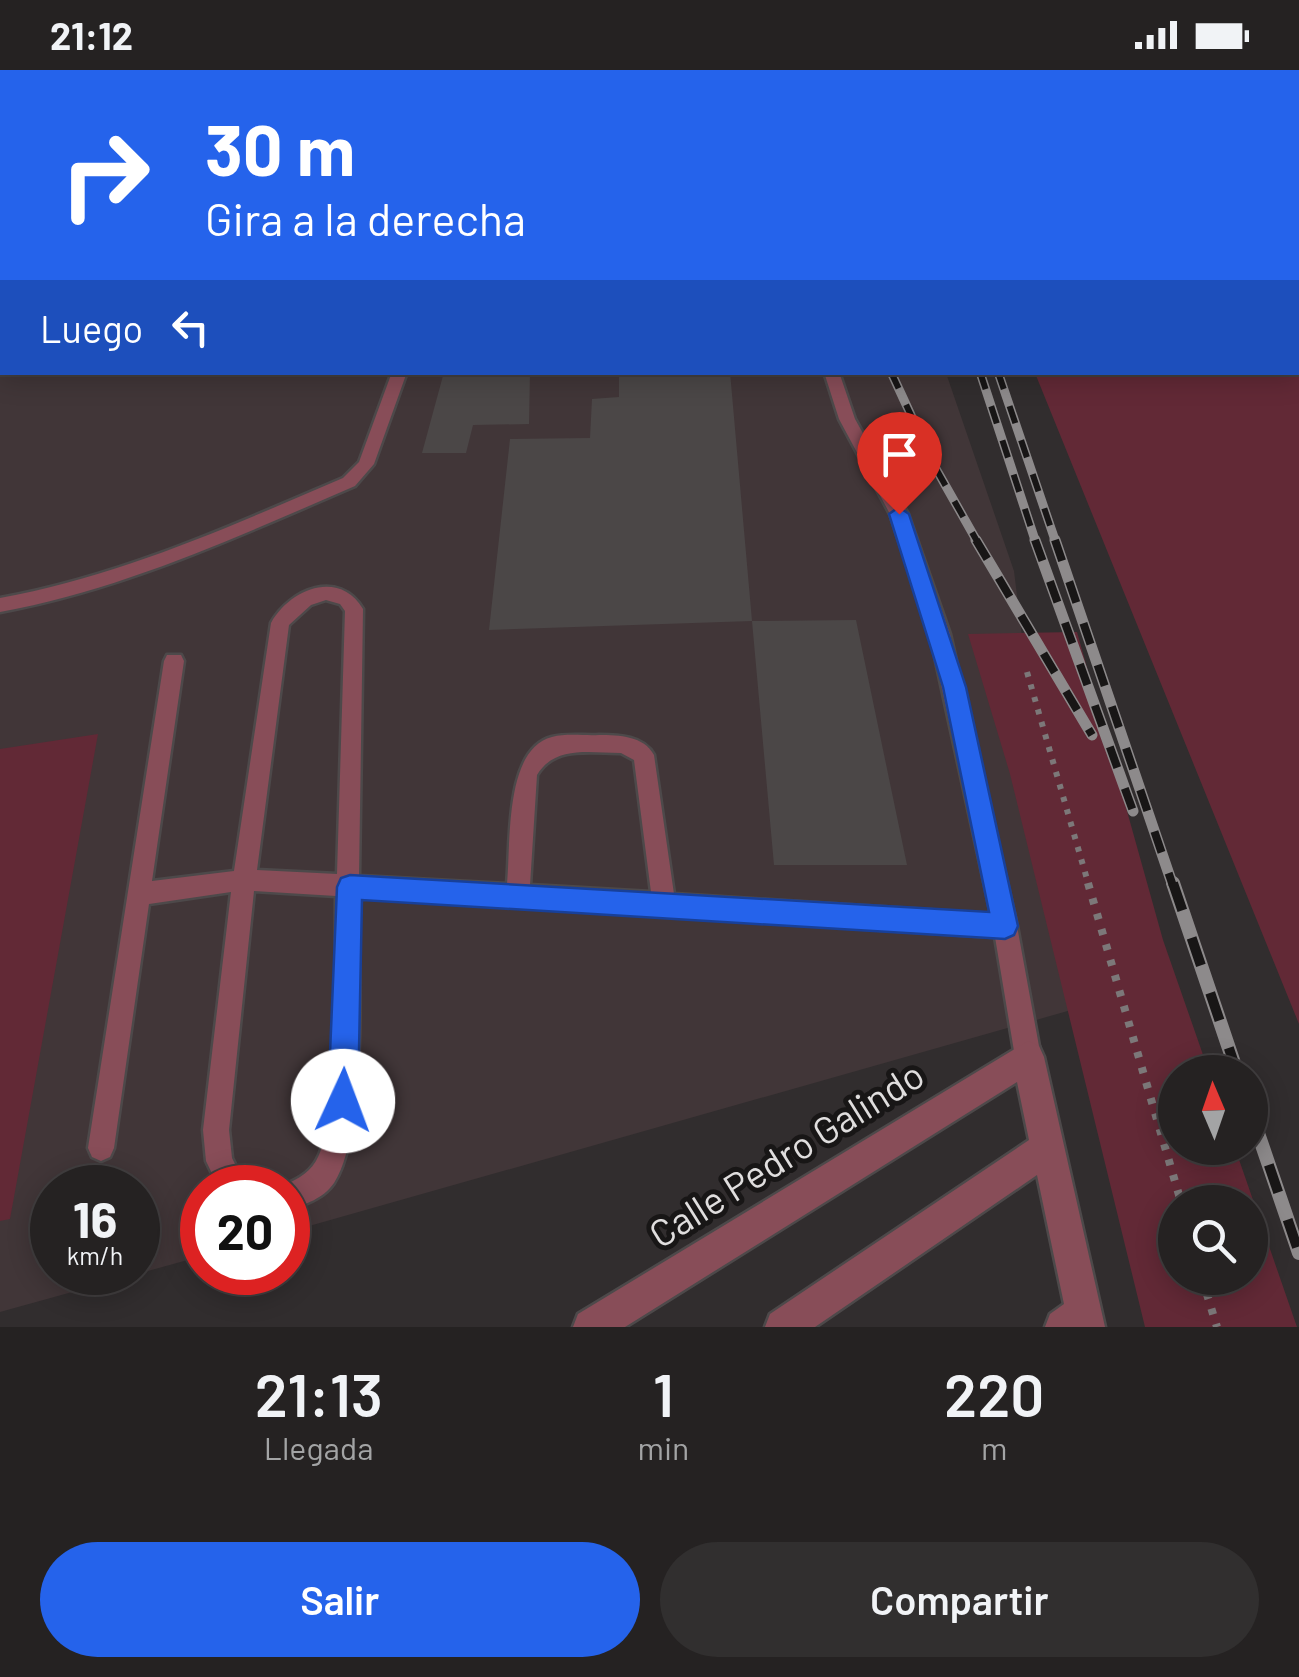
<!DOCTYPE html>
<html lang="es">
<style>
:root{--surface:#252222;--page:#312f2f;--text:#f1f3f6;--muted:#a3a4a5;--line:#423f40;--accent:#2563eb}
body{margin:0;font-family:Barlow,sans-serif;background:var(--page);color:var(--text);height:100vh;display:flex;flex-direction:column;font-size:38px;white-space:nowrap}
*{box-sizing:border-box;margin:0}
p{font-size:32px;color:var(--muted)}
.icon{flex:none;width:55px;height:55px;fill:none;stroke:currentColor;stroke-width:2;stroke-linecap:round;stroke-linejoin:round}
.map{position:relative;height:1257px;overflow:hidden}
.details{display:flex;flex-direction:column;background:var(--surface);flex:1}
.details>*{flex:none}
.banner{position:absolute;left:0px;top:0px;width:1300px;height:305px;box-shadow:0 5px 25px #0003,0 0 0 2px var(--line);background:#2563eb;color:#fff;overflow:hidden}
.needle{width:65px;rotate:358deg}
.fabs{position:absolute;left:1158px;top:985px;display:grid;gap:20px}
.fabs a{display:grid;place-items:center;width:110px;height:110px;border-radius:50%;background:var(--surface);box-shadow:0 5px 25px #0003,0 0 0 2px var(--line);font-size:50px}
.speed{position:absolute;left:30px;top:1095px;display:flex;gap:20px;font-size:50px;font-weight:700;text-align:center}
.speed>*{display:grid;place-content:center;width:130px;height:130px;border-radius:50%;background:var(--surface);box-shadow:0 5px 25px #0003,0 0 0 2px var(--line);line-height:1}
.speed small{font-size:25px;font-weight:400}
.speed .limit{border:15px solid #d22;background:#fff;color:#111}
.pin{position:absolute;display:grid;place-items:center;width:85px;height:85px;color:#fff;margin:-102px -42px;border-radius:50% 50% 50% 0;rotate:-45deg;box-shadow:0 0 10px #0007}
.pin .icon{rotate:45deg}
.me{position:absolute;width:110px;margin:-55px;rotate:2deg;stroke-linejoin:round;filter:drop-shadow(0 0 8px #0008)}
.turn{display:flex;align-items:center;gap:35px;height:210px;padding:0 40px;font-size:45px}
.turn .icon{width:130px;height:130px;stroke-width:2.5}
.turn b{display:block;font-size:70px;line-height:85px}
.then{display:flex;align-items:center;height:95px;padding:0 40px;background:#0003;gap:20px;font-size:38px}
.eta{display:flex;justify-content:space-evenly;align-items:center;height:170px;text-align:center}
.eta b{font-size:60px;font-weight:600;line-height:70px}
.primary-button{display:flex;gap:20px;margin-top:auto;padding:20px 40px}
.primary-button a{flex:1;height:115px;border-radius:60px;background:var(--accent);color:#fff;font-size:40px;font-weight:600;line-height:115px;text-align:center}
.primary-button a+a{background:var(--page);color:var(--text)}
.status{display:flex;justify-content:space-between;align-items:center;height:70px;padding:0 50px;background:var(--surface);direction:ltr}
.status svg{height:28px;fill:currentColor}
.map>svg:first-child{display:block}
</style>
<div class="status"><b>21:12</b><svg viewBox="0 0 49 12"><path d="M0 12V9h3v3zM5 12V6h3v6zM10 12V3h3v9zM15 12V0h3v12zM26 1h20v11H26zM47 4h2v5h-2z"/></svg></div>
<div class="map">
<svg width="1299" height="1257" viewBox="0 0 1299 1257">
<rect width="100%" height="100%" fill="#312d2e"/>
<path fill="#413638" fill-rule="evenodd" d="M0,0H849L2,2V302L946,303L1014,501L1039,705L1110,929L288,1162V1118H202V1186L0,1242ZM52,1118H138V1202H52Z"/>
<path fill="#622936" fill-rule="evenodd" d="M1298,184L1299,187V954L1035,303L1298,302Z
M1077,562L1163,870L1209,1002H1175V1078H1235L1297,1257H1145L1010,704L968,564ZM1250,1132V1208H1175V1132Z
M98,664L10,1149L0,1151V679Z"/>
<path fill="#4b4747" d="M444,302H530L529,354L473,355L466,383H422Z
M619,302H730L752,551L489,560L510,369L590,368L592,329L619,327Z
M856,550L907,795H774L752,551Z"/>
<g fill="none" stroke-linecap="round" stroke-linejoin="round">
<defs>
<path id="service" d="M5,0H15L16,2H6Z
M396,0H421L422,2H398Z
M731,0H741L742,2H732Z
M392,302H407L374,394L355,416C239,466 125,519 0,542V528C121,506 231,456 343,408L359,392Z
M824,302H839L855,349L908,444L950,564L1017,856L1041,987L1037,996L1028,1000L1019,996L1015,987L995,867L359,827C358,894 368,1061 334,1113C323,1129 305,1134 288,1141V1118H278C293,1111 307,1106 316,1091C340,1053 335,879 336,826L254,821L229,1060L232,1088L247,1118H219L206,1091L203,1060L231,822L149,834L114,1078L110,1087L101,1091L92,1087L88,1078L164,591L167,585H181L184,591L152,811L234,801L271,553C290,519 339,499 363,539L359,806L507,814C511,774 504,679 552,667C567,663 585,666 599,665C619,665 644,666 654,685L674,824L991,844L930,564L890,444L839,349ZM326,530L340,534L345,541L337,804L257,800L289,555L311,535ZM621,683L634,690L651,822L530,815L537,705C555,675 590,683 621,683Z"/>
<path id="minor" d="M1028,971L1039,976L1044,987L1105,1257H1045L1050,1244L1064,1234L1037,1105L815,1257H765L770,1244L1029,1070L1017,1012L625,1257H573L578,1244Z"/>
</defs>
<use href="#service" stroke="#4d494a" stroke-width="5"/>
<use href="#minor" stroke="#4d494a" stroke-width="5"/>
<path stroke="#7c7879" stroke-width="6" stroke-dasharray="5 8" stroke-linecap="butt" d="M1027,602L1089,816"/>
<path stroke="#7c7879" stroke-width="8" stroke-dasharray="6 10" stroke-linecap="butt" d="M1088,813L1181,1132
M1202,1208L1217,1257"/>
<use href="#service" fill="#884d58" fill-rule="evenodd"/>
<use href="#minor" fill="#884d58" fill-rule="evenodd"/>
<defs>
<path id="rail-far2" d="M891,302L935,397L978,473
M980,302L1036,473
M998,302L1056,473"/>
<path id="rail-far1" d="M976,470L1092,665
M1035,470L1133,741
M1055,470L1173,816"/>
<path id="rail" d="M1173,813L1237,1002
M1250,1040L1299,1183"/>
</defs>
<use href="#rail-far2" stroke="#8d8a8b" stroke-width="9"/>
<use href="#rail-far1" stroke="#8d8a8b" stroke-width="11"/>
<use href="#rail" stroke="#8d8a8b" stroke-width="14"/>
<use href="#rail-far2" stroke="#181616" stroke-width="6" stroke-dasharray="18" stroke-linecap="butt"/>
<use href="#rail-far1" stroke="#181616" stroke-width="8" stroke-dasharray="22" stroke-linecap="butt"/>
<use href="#rail" stroke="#181616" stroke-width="10" stroke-dasharray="29" stroke-linecap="butt"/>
</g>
<path fill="#2563eb" stroke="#184099" stroke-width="2.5" d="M899,437L909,444L966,617L1018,856L1014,865L1005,869L362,830L358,1031L353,1042L343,1046L332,1042L328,1031L337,817L341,808L350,805L989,842L943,617L889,444Z"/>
<g text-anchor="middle" stroke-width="10" stroke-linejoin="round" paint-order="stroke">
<g font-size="38" fill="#e0dede" stroke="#181616">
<text transform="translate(787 1085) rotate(-32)" y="13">Calle Pedro Galindo</text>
</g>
</g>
</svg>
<div class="fabs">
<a><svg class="needle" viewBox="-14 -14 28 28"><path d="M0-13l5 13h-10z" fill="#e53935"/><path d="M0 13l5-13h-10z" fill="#a3a4a5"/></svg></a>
<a><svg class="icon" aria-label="search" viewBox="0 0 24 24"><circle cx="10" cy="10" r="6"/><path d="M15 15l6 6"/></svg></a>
</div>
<div class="speed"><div>16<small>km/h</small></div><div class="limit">20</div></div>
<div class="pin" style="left:899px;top:444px;background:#d93025"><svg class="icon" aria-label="arrive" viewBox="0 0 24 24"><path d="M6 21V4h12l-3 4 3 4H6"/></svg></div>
<svg class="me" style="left:343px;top:1031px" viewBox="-20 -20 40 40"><circle r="19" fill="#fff"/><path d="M0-13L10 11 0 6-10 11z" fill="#2563eb"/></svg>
<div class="banner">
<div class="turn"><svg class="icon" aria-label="right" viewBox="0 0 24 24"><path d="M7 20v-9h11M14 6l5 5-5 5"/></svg><div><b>30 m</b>Gira a la derecha</div></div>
<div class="then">Luego<svg class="icon" aria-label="left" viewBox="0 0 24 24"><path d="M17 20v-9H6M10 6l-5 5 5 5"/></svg></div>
</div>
</div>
<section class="details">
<div class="eta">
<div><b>21:13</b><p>Llegada</p></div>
<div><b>1</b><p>min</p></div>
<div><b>220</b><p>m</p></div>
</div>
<div class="primary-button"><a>Salir</a><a>Compartir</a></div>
</section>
